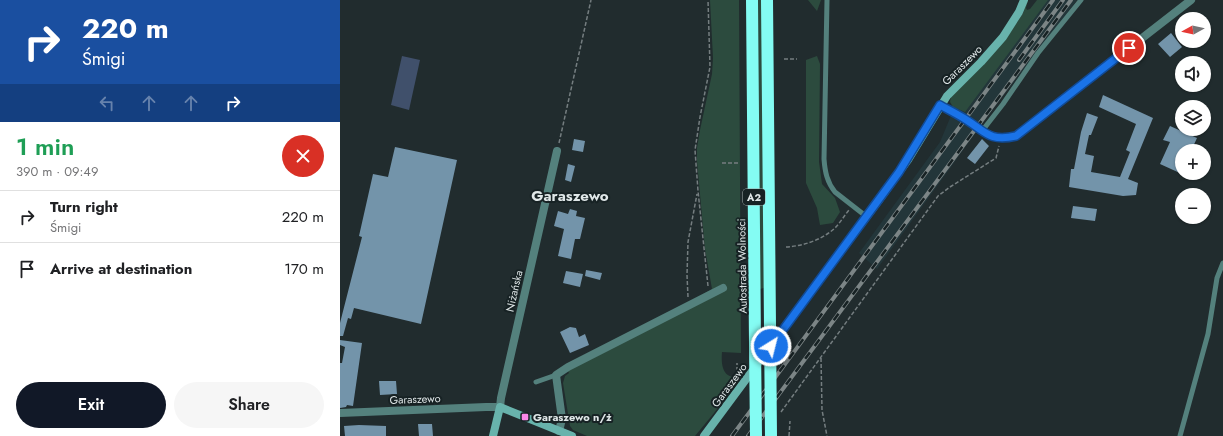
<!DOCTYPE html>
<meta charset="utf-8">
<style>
:root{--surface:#fff;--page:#f6f6f6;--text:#202124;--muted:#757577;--line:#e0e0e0;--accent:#111827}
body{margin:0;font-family:Jost,sans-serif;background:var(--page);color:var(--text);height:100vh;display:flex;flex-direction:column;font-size:15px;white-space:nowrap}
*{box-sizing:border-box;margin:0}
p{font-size:13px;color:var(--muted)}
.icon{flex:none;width:22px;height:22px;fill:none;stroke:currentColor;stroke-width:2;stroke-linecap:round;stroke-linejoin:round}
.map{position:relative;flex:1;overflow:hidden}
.sheet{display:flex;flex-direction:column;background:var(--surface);width:340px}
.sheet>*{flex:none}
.hud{background:#1a4fa0;color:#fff;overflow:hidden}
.needle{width:26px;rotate:262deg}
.buttons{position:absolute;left:835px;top:12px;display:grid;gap:8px}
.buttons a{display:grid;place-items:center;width:36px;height:36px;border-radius:50%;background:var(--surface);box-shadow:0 1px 3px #0004;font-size:20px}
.pin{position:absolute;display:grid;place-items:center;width:34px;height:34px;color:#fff;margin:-17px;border:2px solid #fff;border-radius:50%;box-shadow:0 1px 4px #0007}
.me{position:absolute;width:44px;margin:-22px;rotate:36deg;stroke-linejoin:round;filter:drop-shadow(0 0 3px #0008)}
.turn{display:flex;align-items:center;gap:14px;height:84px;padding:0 16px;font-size:18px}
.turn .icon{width:52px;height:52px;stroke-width:2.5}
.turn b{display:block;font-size:28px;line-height:34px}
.lanes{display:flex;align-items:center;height:38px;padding:0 16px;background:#0003;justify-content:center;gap:20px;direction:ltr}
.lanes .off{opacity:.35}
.round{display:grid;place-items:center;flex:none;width:42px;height:42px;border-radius:21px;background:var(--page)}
.summary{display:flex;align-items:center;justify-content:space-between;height:68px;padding:0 16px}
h1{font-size:24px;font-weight:600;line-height:30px;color:#1e9e55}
.cta{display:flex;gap:8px;margin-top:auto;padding:8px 16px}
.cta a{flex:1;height:46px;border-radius:24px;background:var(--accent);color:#fff;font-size:16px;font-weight:600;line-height:46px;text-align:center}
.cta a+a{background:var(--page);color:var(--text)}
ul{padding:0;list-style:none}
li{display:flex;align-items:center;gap:12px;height:52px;padding:0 16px;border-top:1px solid var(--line)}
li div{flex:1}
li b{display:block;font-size:15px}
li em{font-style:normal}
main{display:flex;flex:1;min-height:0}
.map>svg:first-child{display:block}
</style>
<main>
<section class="sheet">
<div class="hud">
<div class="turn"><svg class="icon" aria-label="right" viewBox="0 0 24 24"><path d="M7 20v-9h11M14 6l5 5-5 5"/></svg><div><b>220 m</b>Śmigi</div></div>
<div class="lanes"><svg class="icon off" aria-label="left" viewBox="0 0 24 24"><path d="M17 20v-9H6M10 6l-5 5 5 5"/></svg><svg class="icon off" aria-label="ahead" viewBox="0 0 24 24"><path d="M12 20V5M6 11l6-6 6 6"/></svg><svg class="icon off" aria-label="ahead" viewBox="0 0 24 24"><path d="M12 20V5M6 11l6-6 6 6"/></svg><svg class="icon" aria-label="right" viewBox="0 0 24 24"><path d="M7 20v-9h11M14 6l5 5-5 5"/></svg></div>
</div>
<div class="summary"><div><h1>1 min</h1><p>390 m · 09:49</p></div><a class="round" style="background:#d93025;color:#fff"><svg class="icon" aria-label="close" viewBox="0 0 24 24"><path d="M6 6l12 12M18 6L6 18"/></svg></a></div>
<ul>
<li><svg class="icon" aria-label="right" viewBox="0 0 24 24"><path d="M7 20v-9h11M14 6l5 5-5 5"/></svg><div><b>Turn right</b><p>Śmigi</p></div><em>220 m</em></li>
<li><svg class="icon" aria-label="arrive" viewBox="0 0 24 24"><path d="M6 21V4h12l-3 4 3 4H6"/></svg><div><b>Arrive at destination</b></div><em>170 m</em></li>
</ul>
<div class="cta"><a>Exit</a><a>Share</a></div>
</section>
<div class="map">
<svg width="883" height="436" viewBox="0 0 883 436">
<rect width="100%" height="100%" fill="#212c2e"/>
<path fill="#23363a" d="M704,0H737L650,113L537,269L519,253L600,142L615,106Z"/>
<path fill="#2c4b3e" d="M370,0H399L401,353L382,352C381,364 382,379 399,377V380L374,413L355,436H247L233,430L230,426L223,383L225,376L229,373L228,371L372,289L365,249L357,161V148L360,130L372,74L373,58Z
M418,0H422L424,288L420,289Z
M468,0H481L477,11Z
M688,0L686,8L687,10L690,9L697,0H708L625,112L613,107L610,102L611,96L668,36L683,13Z
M477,56L480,64L479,162L482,184L495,198L500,212L493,223L480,225L477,208L466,183V60Z"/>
<path fill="#40506b" d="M62,56L80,60L69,110L51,105Z"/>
<path fill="#7394aa" d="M831,33L842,47L830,57L818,44Z
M763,95L813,118L788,179L798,183L796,195L783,196L729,187L731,169H734L741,132L747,113L758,117L751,135H749L745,154L754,156L751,172L780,177L790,152L786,150L796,124L759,107Z
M830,126L857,138L851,151H842V174L820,164L830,142L823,140Z
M234,139L245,141L243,152L232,150Z
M642,139L649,146L635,164L627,158Z
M55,147L117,160L81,324L14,308L11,319L8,318L3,336H0V323L22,237L19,236L33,174L48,177Z
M228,164L235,166L231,182L225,180Z
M733,206L757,209L755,221L731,218Z
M230,209L237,211L236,216L245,218L240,239H235L231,259L218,256L224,229L214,226L218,211L228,214Z
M246,270L262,273L260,280L245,276Z
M226,271L243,274L240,287L223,283Z
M230,327L236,328L239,337L245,334L249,345L230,353L220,332Z
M0,340L22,343L13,406L7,405L6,407L0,408V363H2L5,347L0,345Z
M39,381H56L57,394L40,395Z
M78,424H92L93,436H79Z
M19,425L46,426V436H5L4,426Z"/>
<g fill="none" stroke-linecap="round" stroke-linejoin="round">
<path stroke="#757e80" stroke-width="1.5" stroke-dasharray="4 2" stroke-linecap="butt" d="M444,59H457
M219,143L251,0
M382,163H398
M446,247C463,246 482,240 495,228C500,223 504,216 509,210
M368,286L358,191L355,150L360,117L370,67L368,0
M348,297L347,275L348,242L357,194
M481,358L482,410L487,436
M397,377V363
M441,412L598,196L610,187L656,158L659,146
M449,436L450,421"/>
<path stroke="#54817d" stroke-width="5" d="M487,0L484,159C485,172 487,182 495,192L527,217
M642,131L663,104L698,53L741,0
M196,382L216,375
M840,436L868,334L877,278L883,263"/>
<path stroke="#54817d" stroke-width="8" d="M600,105C609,110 617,114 625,119C646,132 649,142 676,136L851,0
M0,413L146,407H160L161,398L217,151
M219,431L222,419L216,375L228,367L383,288"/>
<path stroke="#68b3ac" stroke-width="8" d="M153,436L160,407L232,436
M364,436L542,196L568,160L607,96L641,62L663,37L679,12L684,0"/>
<path stroke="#84fcf3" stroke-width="12" d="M412,0L415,344
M427,0L430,326"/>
<defs>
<path id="rail" d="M679,60L723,0
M392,436L713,0
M408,436L731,0"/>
</defs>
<use href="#rail" stroke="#7c8586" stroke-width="4"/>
<use href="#rail" stroke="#172224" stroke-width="2.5" stroke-dasharray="8" stroke-linecap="butt"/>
<path stroke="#84fcf3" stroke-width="12" d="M430,326L431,436
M415,344L416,436"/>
</g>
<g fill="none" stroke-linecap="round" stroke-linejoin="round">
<defs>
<path id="route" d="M431,346L559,172L600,105C609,110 617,114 625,119C646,132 649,142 676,136L789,48"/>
</defs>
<use href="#route" stroke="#114b97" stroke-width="10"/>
<use href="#route" stroke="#1a73e8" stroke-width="7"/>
</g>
<rect fill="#fa87e8" stroke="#172224" stroke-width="1.5" x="181" y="413" width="8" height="8" rx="2"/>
<g text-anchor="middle" stroke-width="4" stroke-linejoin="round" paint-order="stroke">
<rect fill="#172224" stroke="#a4acad" stroke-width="1" x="403" y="189" width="22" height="16" rx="3"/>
<g font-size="10" font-weight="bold" fill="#e0e7e8">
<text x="414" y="201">A2</text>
</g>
<g font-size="11" fill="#e0e7e8" stroke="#172224">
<text transform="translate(622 65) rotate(-45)" y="4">Garaszewo</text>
<text transform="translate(402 266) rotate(-91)" y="4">Autostrada Wolności</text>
<text transform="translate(174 291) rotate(-77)" y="4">Niżańska</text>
<text transform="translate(389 385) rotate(-54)" y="4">Garaszewo</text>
<text transform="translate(75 399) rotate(-2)" y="4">Garaszewo</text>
</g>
<g font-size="11" font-weight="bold" fill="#e0e7e8" stroke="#172224" text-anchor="start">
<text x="193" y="421">Garaszewo n/ż</text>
</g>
<g font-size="15" font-weight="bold" fill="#e0e7e8" stroke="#172224">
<text x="230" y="201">Garaszewo</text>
</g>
</g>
</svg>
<div class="buttons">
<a><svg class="needle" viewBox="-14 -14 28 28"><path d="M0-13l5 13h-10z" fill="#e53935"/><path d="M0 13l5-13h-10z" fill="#757577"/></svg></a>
<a><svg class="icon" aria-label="sound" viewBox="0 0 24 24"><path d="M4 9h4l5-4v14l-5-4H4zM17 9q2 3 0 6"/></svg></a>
<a><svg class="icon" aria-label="layers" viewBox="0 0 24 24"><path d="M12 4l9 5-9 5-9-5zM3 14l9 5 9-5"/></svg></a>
<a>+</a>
<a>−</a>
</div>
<div class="pin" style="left:789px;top:48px;background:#d93025"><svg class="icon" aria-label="arrive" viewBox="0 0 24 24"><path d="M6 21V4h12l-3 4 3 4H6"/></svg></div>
<svg class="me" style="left:431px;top:346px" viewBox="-20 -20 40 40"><circle r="17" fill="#1a73e8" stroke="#fff" stroke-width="3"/><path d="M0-11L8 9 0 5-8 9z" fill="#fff"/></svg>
</div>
</main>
